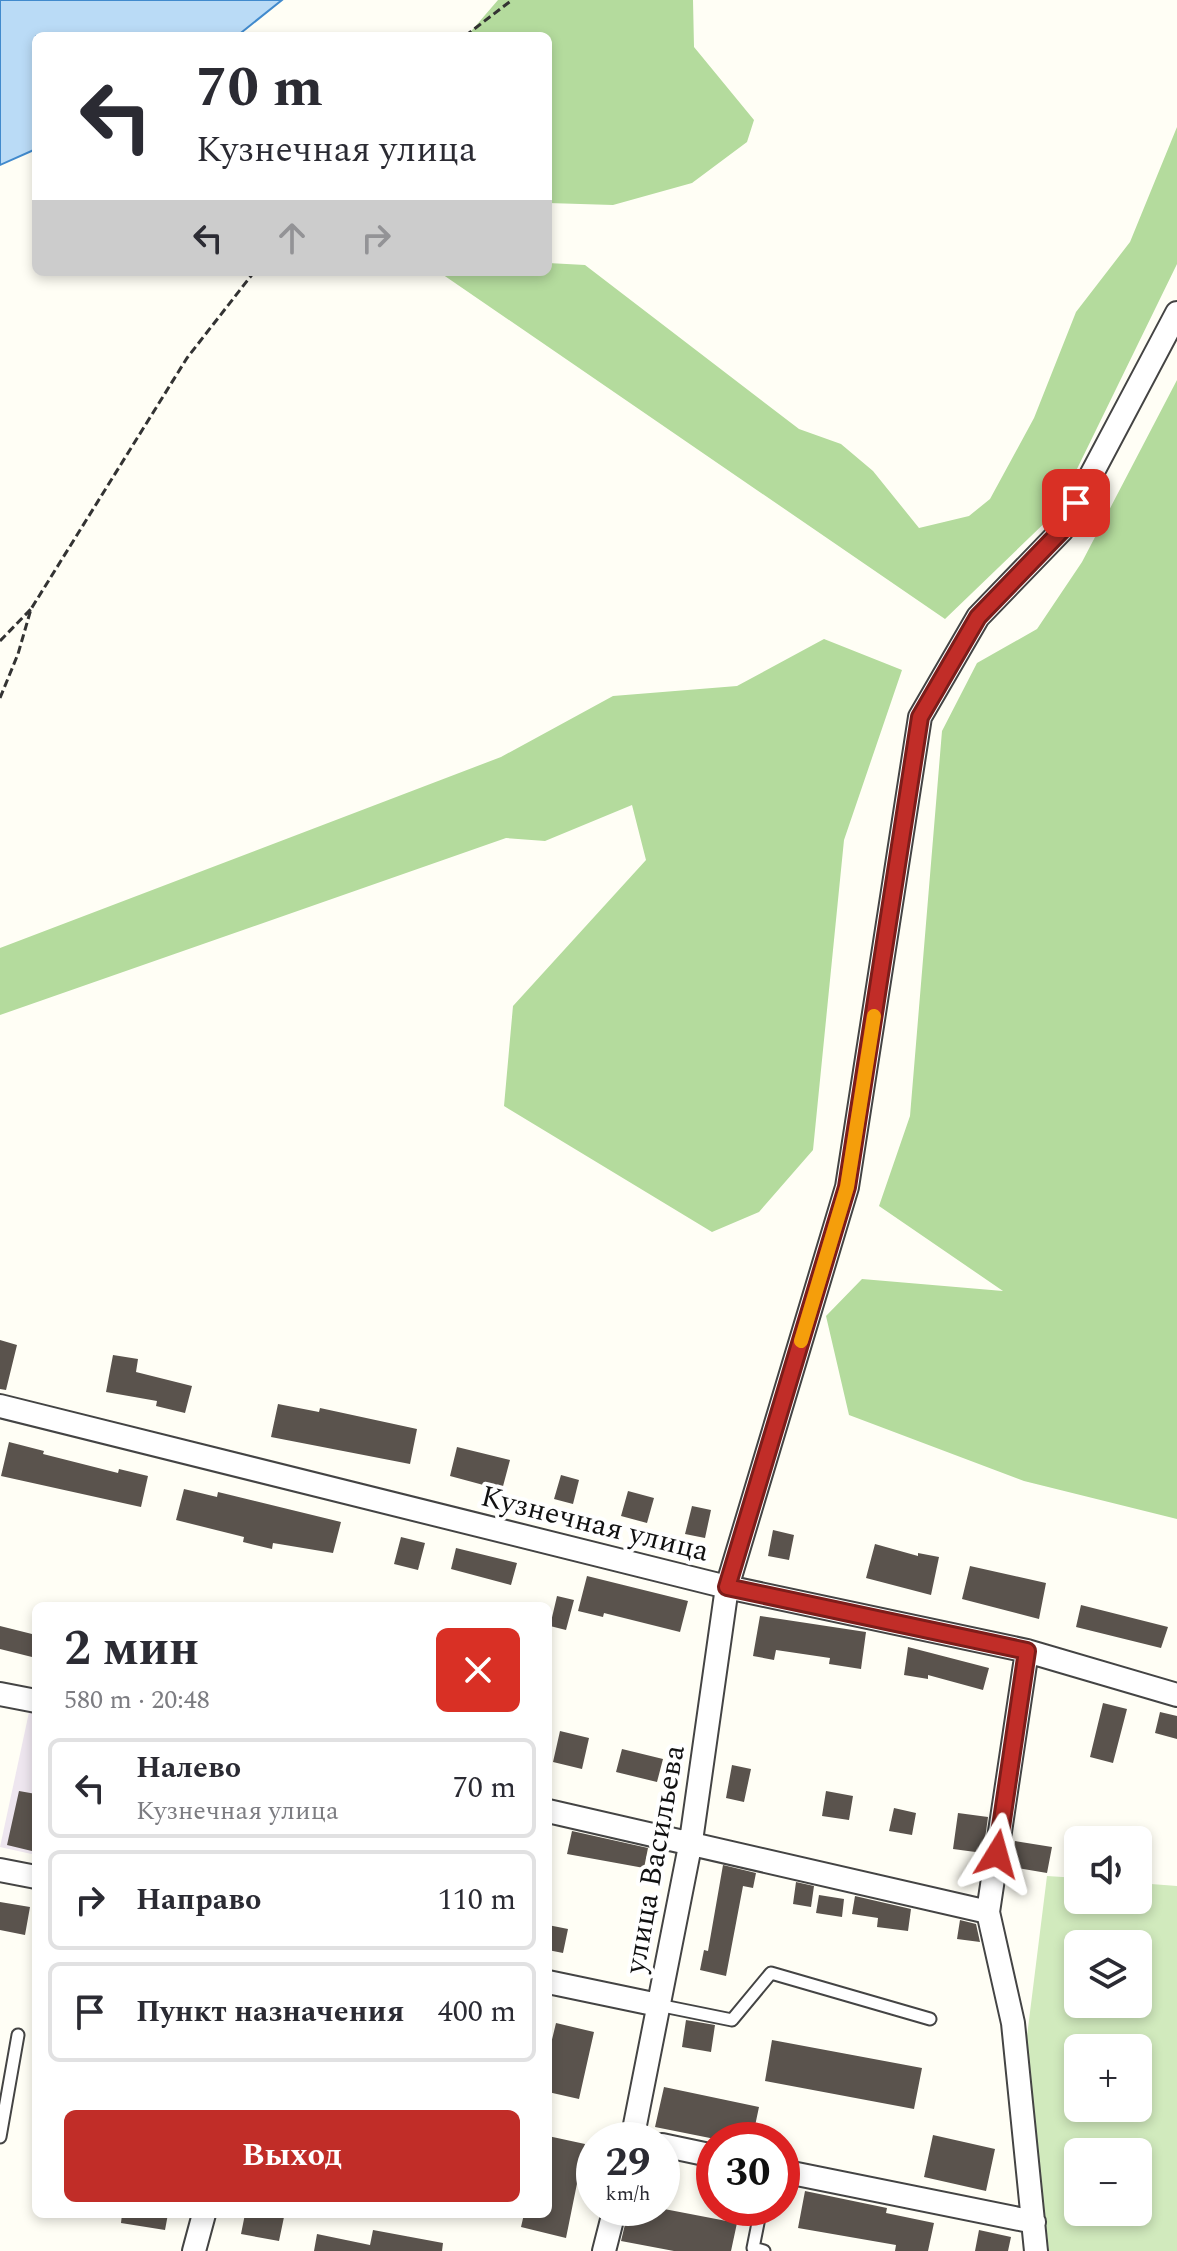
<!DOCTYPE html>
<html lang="ru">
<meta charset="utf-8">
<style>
:root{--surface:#fff;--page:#f7f7f7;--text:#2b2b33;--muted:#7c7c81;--line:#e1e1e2;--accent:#c12d28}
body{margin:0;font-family:Spectral,serif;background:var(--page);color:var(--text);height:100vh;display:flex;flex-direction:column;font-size:30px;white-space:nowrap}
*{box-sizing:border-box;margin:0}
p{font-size:26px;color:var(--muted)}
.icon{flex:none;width:44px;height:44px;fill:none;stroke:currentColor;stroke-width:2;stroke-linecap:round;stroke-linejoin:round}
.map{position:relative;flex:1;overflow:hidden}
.side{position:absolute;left:32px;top:1602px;width:520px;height:616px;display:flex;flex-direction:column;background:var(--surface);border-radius:12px;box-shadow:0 4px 12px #0003}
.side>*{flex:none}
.guide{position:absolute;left:32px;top:32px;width:520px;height:244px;border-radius:12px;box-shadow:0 4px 12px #0003;background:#fff;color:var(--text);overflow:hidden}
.buttons{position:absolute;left:1064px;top:1826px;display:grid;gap:16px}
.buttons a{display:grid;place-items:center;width:88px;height:88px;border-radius:12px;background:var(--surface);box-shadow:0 4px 12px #0003;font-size:40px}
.speed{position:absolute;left:576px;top:2122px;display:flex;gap:16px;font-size:40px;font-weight:700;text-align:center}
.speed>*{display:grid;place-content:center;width:104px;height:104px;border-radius:50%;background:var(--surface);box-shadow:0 4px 12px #0003;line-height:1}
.speed small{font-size:20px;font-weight:400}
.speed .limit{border:12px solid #d22;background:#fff;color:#111}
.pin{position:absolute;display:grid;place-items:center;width:68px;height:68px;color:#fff;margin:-34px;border-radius:16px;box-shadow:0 4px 12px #0006}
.me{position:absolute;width:88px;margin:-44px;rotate:8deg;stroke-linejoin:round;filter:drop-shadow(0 0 6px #0008)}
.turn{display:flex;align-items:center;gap:28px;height:168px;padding:0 32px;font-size:36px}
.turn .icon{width:104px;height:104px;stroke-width:2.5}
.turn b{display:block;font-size:56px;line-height:68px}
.lanes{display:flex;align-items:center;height:76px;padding:0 32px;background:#0003;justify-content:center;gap:40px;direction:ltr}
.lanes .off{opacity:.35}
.round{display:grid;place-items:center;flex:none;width:84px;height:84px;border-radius:12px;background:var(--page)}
.headline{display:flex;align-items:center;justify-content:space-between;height:136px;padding:0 32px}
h1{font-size:48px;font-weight:700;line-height:60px}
.primary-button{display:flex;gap:16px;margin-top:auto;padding:16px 32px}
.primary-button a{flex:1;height:92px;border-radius:12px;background:var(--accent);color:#fff;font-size:32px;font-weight:700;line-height:92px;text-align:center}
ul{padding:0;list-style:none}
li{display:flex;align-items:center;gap:24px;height:100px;margin:0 16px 12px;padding:0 16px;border:4px solid var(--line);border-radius:12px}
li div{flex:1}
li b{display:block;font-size:30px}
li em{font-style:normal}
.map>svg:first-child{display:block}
</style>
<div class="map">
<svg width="1177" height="2251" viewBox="0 0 1177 2251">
<rect width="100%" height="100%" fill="#fffef5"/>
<path fill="#eee6ef" d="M31,1703L36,1704V1855L0,1847Z"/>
<path fill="#d1eabd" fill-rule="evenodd" d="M1047,1876L1078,1878V1900H1138V1883L1177,1886V2251H1049L1025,2052ZM1078,1944H1138V2004H1078ZM1078,2048H1138V2108H1078ZM1078,2152H1138V2212H1078Z"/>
<path fill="#b4db9d" d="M498,0H693L694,47L754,120L747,142L692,183L613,205L548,203V36H467Z
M1177,127V264L1056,512L945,619L439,272H548V263L585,265L799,429L841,444L873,471L919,528L969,516L990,499L1034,418L1076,312L1130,242Z
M1177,380V1519L1024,1481L849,1415L826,1316L862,1279L1003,1291L879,1206L910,1116L942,731L977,663L1037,629L1082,562Z
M824,639L902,670L844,840L813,1150L759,1212L712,1232L504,1106L513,1006L646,860L632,805L545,841L506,838L0,1015V948L501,757L613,696L737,686Z"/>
<path fill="#badbf6" stroke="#418acd" stroke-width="2" d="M0,0H282L237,36H36V149L0,165Z"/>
<path fill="#5a534d" d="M0,1340L17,1345L6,1390L0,1389Z
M113,1355L138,1359L136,1372L192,1386L185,1413L156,1406L157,1401L106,1392Z
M278,1404L319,1412L320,1408L417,1429L410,1464L271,1437Z
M9,1442L44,1451L43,1454L118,1473L119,1469L148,1476L141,1507L1,1476Z
M457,1447L510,1460L502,1490L450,1476Z
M561,1475L579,1480L573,1504L554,1499Z
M184,1489L217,1497L218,1492L341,1522L333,1553L273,1543L272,1549L243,1542L244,1537L176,1520Z
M628,1491L654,1498L647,1523L621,1516Z
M692,1506L711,1510L705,1538L685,1534Z
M773,1530L794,1535L789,1560L768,1556Z
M401,1537L425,1543L418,1570L394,1564Z
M875,1544L918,1556V1553L939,1557L931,1595L866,1578Z
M456,1548L517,1563L511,1585L451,1569Z
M970,1566L1046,1583L1039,1619L962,1599Z
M587,1576L688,1601L680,1632L604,1613L603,1617L578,1611Z
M557,1596L574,1600L566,1630L550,1626Z
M1081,1605L1168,1627L1161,1648L1076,1627Z
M760,1616L866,1632L861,1669L829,1664L830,1658L776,1650L774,1660L753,1656Z
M0,1626L36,1635L32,1657L0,1649Z
M908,1647L989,1668L983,1690L928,1675V1679L904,1675Z
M1103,1703L1127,1709L1113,1763L1090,1757Z
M1160,1712L1177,1716V1739L1155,1733Z
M560,1731L589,1738L582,1769L553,1762Z
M622,1749L663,1759L657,1782L616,1772Z
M732,1765L751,1769L744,1802L726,1798Z
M19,1791L36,1794V1852L7,1845Z
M826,1791L853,1796L849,1820L822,1816Z
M894,1808L916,1813L912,1835L889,1831Z
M958,1813L988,1817L983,1853L953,1849Z
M572,1831L648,1848L644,1868L567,1854Z
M1015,1841L1052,1847L1047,1873L1011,1867Z
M723,1865L756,1873L753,1888L743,1886L726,1976L700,1970L704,1950L708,1951Z
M796,1882L814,1886L811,1907L793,1904Z
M819,1895L844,1899L842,1917L816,1913Z
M855,1896L911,1909L908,1931L877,1927L878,1918L852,1914Z
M0,1902L30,1907L25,1935L0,1930Z
M960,1920L976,1924L980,1942L957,1939Z
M548,1925L568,1929L563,1953L548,1950Z
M686,2020L715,2025L711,2052L682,2047Z
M556,2023L594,2032L579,2099L548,2092V2056Z
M772,2040L922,2068L914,2109L765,2081Z
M664,2087L759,2107L752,2140H720L655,2127Z
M933,2135L995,2149L986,2191L924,2177Z
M548,2136L585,2144L566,2238L521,2227L524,2214H548Z
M805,2191L887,2208L886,2213L934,2223L928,2251H895L896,2245L798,2228Z
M629,2208H659L737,2223L731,2251H674L621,2241Z
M122,2214H168L165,2230L121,2223Z
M245,2214L284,2217L279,2241L241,2234Z
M373,2230L443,2243L442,2251H314L317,2234L370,2245Z
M979,2230L1011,2237L1008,2251H975Z"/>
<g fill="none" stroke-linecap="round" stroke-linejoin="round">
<defs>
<path id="service" d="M658,2005L732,2020L771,1973L930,2019
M0,2137L18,2035
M761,2208L753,2248L764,2251"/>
<path id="minor" d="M0,1406L727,1587L1027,1651L1177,1695
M1027,1651L988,1912L1013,2023L1036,2251
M0,1694L36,1701
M548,1811L988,1912
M0,1870L36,1877
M548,1982L658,2005
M632,2140L691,1841L727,1587L847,1187L920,717L978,617L1062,530L1177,313
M662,2145L714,2156
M782,2171L1034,2222
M194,2251L204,2214
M604,2251L615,2208"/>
</defs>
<use href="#service" stroke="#444" stroke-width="15"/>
<use href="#minor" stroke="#444" stroke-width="26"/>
<path stroke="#333" stroke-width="3" stroke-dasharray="8 4" stroke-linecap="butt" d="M465,36L512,0
M0,641L31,609
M0,698L18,654L31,609L187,358L254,272"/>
<use href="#service" stroke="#fff" stroke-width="11"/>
<use href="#minor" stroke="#fff" stroke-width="22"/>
</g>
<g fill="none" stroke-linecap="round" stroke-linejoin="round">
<defs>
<path id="route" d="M997,1854L1027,1651L727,1587L847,1187L920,717L978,617L1062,530L1076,503"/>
</defs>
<use href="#route" stroke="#7d1d1a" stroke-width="20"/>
<use href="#route" stroke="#c12d28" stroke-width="14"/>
<path stroke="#f59e0b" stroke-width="14" d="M801,1341L847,1187L874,1016"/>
</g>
<g text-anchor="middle" stroke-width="8" stroke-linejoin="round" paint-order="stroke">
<g font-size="30" fill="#111" stroke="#fff">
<text transform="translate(595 1523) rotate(14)" y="10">Кузнечная улица</text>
<text transform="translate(654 1859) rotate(-80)" y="10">улица Васильева</text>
</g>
</g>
</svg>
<div class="buttons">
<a><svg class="icon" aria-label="sound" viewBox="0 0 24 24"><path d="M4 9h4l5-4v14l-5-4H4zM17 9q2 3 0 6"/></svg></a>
<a><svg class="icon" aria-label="layers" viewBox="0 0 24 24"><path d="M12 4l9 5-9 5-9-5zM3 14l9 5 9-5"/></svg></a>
<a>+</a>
<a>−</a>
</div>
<div class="speed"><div>29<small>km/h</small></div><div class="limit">30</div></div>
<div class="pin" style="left:1076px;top:503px;background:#d93025"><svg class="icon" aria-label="arrive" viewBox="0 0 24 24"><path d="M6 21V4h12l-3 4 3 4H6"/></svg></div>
<svg class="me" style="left:997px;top:1854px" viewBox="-20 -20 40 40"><path d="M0-17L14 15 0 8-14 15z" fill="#c12d28" stroke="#fff" stroke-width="4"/></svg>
<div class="guide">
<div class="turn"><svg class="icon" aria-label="left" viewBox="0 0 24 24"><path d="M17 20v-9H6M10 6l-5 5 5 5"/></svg><div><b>70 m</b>Кузнечная улица</div></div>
<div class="lanes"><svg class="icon" aria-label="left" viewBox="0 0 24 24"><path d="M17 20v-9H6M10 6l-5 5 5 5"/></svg><svg class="icon off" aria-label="ahead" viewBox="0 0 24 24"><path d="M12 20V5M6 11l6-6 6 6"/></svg><svg class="icon off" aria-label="right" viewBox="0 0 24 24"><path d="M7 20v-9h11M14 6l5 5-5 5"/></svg></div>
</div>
<section class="side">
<div class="headline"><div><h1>2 мин</h1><p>580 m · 20:48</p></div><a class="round" style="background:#d93025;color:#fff"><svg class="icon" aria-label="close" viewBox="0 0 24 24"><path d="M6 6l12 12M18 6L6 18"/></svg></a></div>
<ul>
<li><svg class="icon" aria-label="left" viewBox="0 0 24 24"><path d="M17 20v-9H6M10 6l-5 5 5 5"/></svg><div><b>Налево</b><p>Кузнечная улица</p></div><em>70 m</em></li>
<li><svg class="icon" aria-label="right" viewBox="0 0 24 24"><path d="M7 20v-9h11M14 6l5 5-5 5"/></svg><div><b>Направо</b></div><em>110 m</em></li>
<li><svg class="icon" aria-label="arrive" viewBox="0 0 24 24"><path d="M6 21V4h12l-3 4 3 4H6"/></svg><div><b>Пункт назначения</b></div><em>400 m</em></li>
</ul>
<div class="primary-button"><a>Выход</a></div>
</section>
</div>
